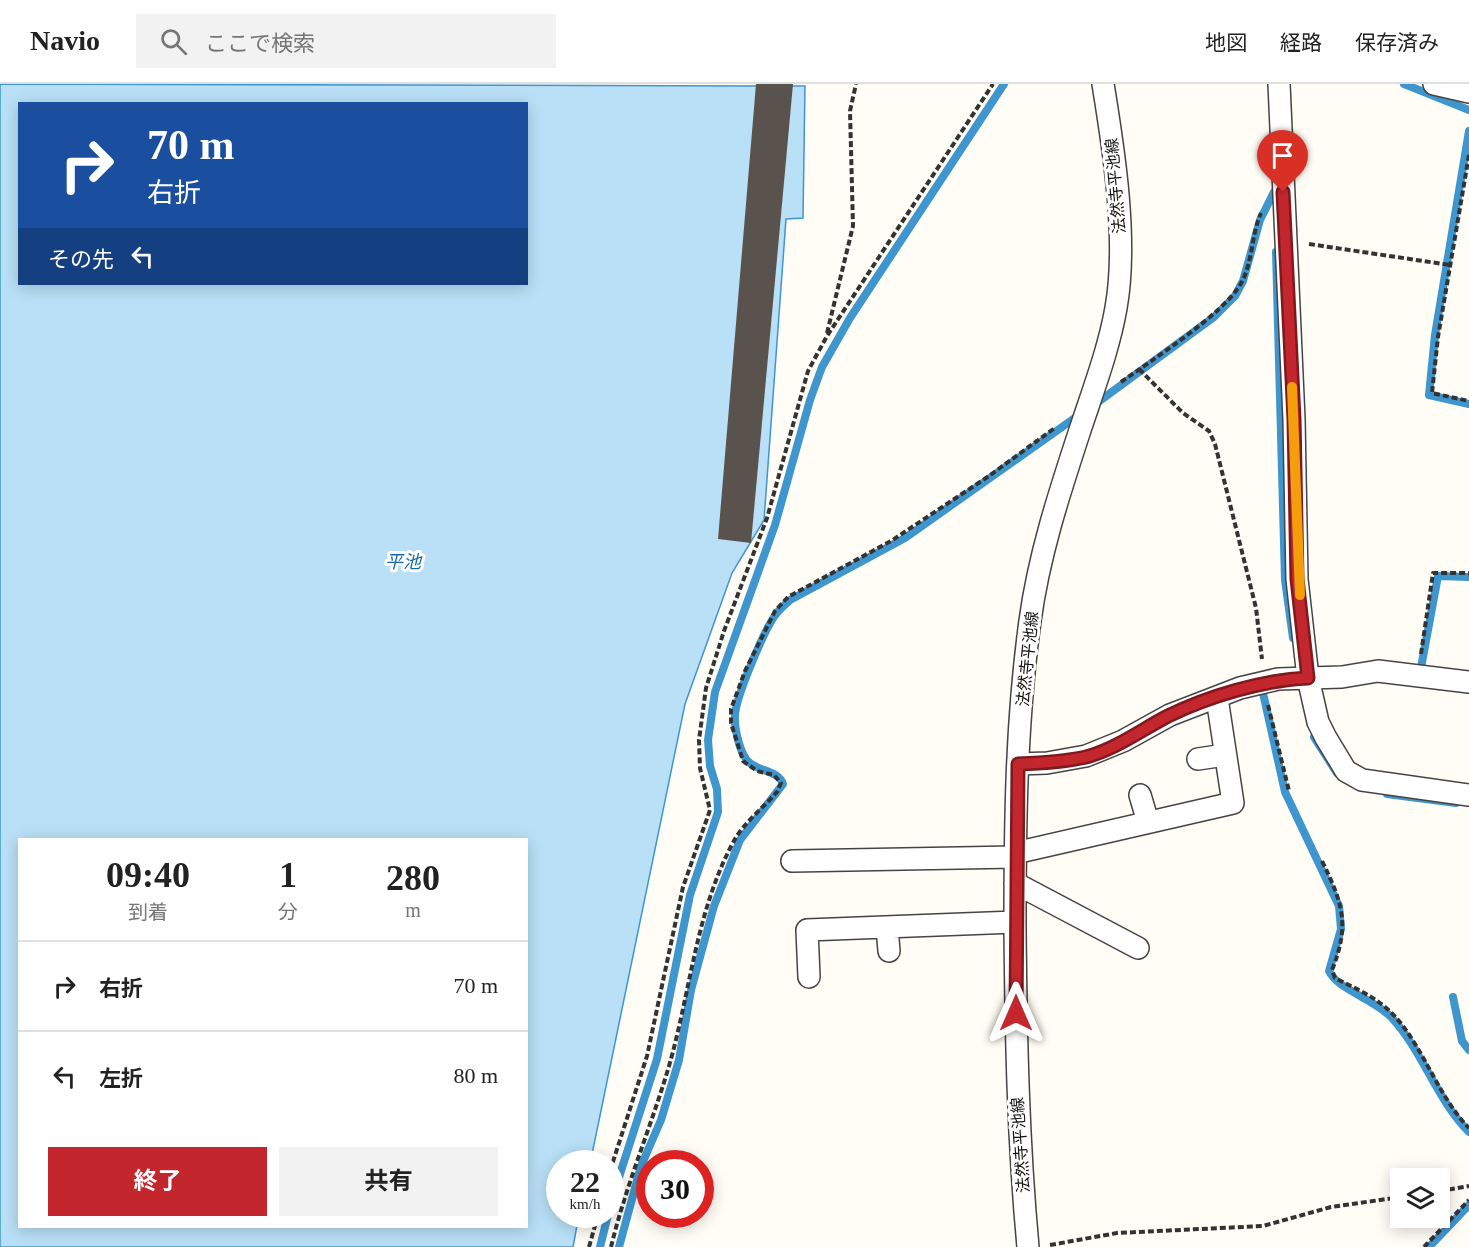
<!DOCTYPE html>
<html lang="ja">
<meta charset="utf-8">
<style>
:root{--surface:#fff;--page:#f2f2f2;--text:#222;--muted:#767676;--line:#e0e0e0;--accent:#c4262e}
body{margin:0;font-family:"Times New Roman","Noto Sans JP",serif;background:var(--page);color:var(--text);height:100vh;display:flex;flex-direction:column;font-size:22px;white-space:nowrap}
*{box-sizing:border-box;margin:0}
p{font-size:20px;color:var(--muted)}
.icon{flex:none;width:33px;height:33px;fill:none;stroke:currentColor;stroke-width:2;stroke-linecap:round;stroke-linejoin:round}
.map{position:relative;flex:1;overflow:hidden}
.side{position:absolute;left:18px;top:754px;width:510px;height:390px;display:flex;flex-direction:column;background:var(--surface);border-radius:0px;box-shadow:0 3px 15px #0003}
.side>*{flex:none}
.guide{position:absolute;left:18px;top:18px;width:510px;height:183px;border-radius:0px;box-shadow:0 3px 15px #0003;background:#1a4fa0;color:#fff;overflow:hidden}
.controls{position:absolute;left:1390px;top:1084px;display:grid;gap:12px}
.controls a{display:grid;place-items:center;width:60px;height:60px;border-radius:0px;background:var(--surface);box-shadow:0 3px 15px #0003;font-size:30px}
.speed{position:absolute;left:546px;top:1066px;display:flex;gap:12px;font-size:30px;font-weight:700;text-align:center}
.speed>*{display:grid;place-content:center;width:78px;height:78px;border-radius:50%;background:var(--surface);box-shadow:0 3px 15px #0003;line-height:1}
.speed small{font-size:15px;font-weight:400}
.speed .limit{border:9px solid #d22;background:#fff;color:#111}
.pin{position:absolute;display:grid;place-items:center;width:51px;height:51px;color:#fff;margin:-62px -26px;border-radius:50% 50% 50% 0;rotate:-45deg;box-shadow:0 0 6px #0007}
.pin .icon{rotate:45deg}
.me{position:absolute;width:66px;margin:-33px;rotate:0deg;stroke-linejoin:round;filter:drop-shadow(0 0 4px #0008)}
.turn{display:flex;align-items:center;gap:21px;height:126px;padding:0 30px;font-size:27px}
.turn .icon{width:78px;height:78px;stroke-width:2.5}
.turn b{display:block;font-size:42px;line-height:51px}
.then{display:flex;align-items:center;height:57px;padding:0 30px;background:#0003;gap:12px;font-size:22px}
.eta{display:flex;justify-content:space-evenly;align-items:center;height:102px;text-align:center}
.eta b{font-size:36px;font-weight:700;line-height:42px}
.button{display:flex;gap:12px;margin-top:auto;padding:12px 30px}
.button a{flex:1;height:69px;border-radius:0px;background:var(--accent);color:#fff;font-size:24px;font-weight:700;line-height:69px;text-align:center}
.button a+a{background:var(--page);color:var(--text)}
ul{padding:0;list-style:none}
li{display:flex;align-items:center;gap:18px;height:90px;padding:0 30px;border-top:2px solid var(--line)}
li div{flex:1}
li b{display:block;font-size:22px}
li em{font-style:normal}
header{display:flex;align-items:center;gap:36px;box-sizing:border-box;height:84px;padding:0 30px;background:var(--surface);border-bottom:2px solid var(--line)}
header strong{font-size:28px}
nav{display:flex;gap:33px;margin-inline-start:auto;font-size:21px}
.search{width:420px;height:54px;background:var(--page);display:flex;align-items:center;gap:15px;box-sizing:border-box;padding:0 21px;border-radius:0px;color:var(--muted);font-size:22px}
.map>svg:first-child{display:block}
</style>
<header>
<strong>Navio</strong>
<div class="search"><svg class="icon" aria-label="search" viewBox="0 0 24 24"><circle cx="10" cy="10" r="6"/><path d="M15 15l6 6"/></svg>ここで検索</div>
<nav><a>地図</a><a>経路</a><a>保存済み</a></nav>
</header>
<div class="map">
<svg width="1469" height="1163" viewBox="0 0 1469 1163">
<rect width="100%" height="100%" fill="#fffdf5"/>
<path fill="#b9e0f7" stroke="#3f96cf" stroke-width="1.5" fill-rule="evenodd" d="M0,0L805,2L803,134L786,135L764,436L732,489L685,620L590,1080H560V1131H579L573,1163H0ZM20,20H526V200H20ZM20,756H526V1143H20Z"/>
<g fill="none" stroke-linecap="round" stroke-linejoin="round">
<path stroke="#3f96cf" stroke-width="8" d="M1404,0L1469,26
M1469,47L1435,251L1429,311L1469,320
M1276,168L1285,496L1293,554
M1094,321L1214,233L1235,212L1243,197L1260,136L1274,108
M1420,589L1438,492L1469,493
M1261,600L1285,708L1339,822L1341,845L1329,887C1337,905 1374,915 1391,933C1423,967 1436,1015 1469,1048
M1314,653L1337,689
M1387,710L1456,719
M1453,913L1462,957L1469,966
M610,1121L657,975L690,811L718,728L717,705L710,682L708,656L715,608L775,441L810,316L822,283L850,234L1004,0
M600,1163L608,1131
M619,1163L641,1082L661,1036L679,976L691,906L714,822L740,756L783,700C778,685 755,688 746,675C739,665 734,643 735,631C736,613 765,543 777,529C781,524 786,520 790,516L905,454L1079,331
M1429,1163L1469,1121"/>
</g>
<path fill="#5a524d" d="M756,0H793L751,459L718,455Z"/>
<g fill="none" stroke-linecap="round" stroke-linejoin="round">
<defs>
<path id="minor" d="M1279,0L1294,335L1297,495L1308,594L1318,638L1326,654L1346,687L1362,696L1469,711
M1434,0L1469,8
M1198,675L1225,671
M1018,680L1047,679L1086,672L1123,657L1170,631L1240,604L1278,595L1342,593L1378,587L1469,598
M1140,711L1148,738
M1015,769L1233,719L1217,614
M792,777L1015,773
M1015,799L1138,864
M887,843L889,867
M809,893L807,846L1015,838
M1028,1163C1018,1056 1016,951 1015,844C1015,741 1016,639 1030,537C1039,470 1060,407 1081,343C1094,304 1109,264 1116,224C1128,157 1114,67 1103,0"/>
</defs>
<use href="#minor" stroke="#444" stroke-width="24"/>
<path stroke="#333" stroke-width="4" stroke-dasharray="6 3" stroke-linecap="butt" d="M1469,71L1438,253L1432,309L1469,317
M1309,160L1450,181
M827,249L853,142L850,27L856,0
M1139,285L1183,329L1209,347L1215,360L1256,524L1262,575
M1121,298C1151,277 1223,230 1240,201C1253,180 1251,151 1261,129
M1421,570L1433,489H1469
M1268,621L1289,707
M1322,777C1343,820 1350,841 1332,886L1335,894C1350,902 1367,909 1380,919C1419,947 1434,1009 1469,1044
M610,1087L647,972L683,803L710,726L700,684L699,656L706,604L724,547L767,434L808,287L827,252L993,0
M1440,1107L1469,1102
M1050,1161L1117,1149L1263,1142L1331,1123L1401,1113
M589,1163L598,1131
M611,1163C626,1101 651,1043 669,982C691,906 696,825 735,755C745,738 764,723 777,708L781,699L774,691L757,687L743,677L731,639V625L745,587L775,527L788,513L891,457L989,392L1056,343
M1424,1163L1469,1116"/>
<use href="#minor" stroke="#fff" stroke-width="21"/>
</g>
<g fill="none" stroke-linecap="round" stroke-linejoin="round">
<defs>
<path id="route" d="M1016,929L1018,680C1041,679 1064,678 1086,673C1116,665 1141,646 1168,632C1209,612 1263,596 1308,594L1297,495L1294,335L1283,108"/>
</defs>
<use href="#route" stroke="#7f191e" stroke-width="15"/>
<use href="#route" stroke="#c4262e" stroke-width="10"/>
<path stroke="#f59e0b" stroke-width="10" d="M1292,303L1300,511"/>
</g>
<g text-anchor="middle" stroke-width="6" stroke-linejoin="round" paint-order="stroke">
<g font-size="16" fill="#111" stroke="#fff">
<text transform="translate(1115 102) rotate(-95)" y="6">法然寺平池線</text>
<text transform="translate(1027 575) rotate(-84)" y="6">法然寺平池線</text>
<text transform="translate(1020 1061) rotate(-94)" y="6">法然寺平池線</text>
</g>
<g font-size="18" font-style="italic" fill="#1768a6" stroke="#fff">
<text x="403" y="484">平池</text>
</g>
</g>
</svg>
<div class="controls">
<a><svg class="icon" aria-label="layers" viewBox="0 0 24 24"><path d="M12 4l9 5-9 5-9-5zM3 14l9 5 9-5"/></svg></a>
</div>
<div class="speed"><div>22<small>km/h</small></div><div class="limit">30</div></div>
<div class="pin" style="left:1283px;top:108px;background:#d93025"><svg class="icon" aria-label="arrive" viewBox="0 0 24 24"><path d="M6 21V4h12l-3 4 3 4H6"/></svg></div>
<svg class="me" style="left:1016px;top:929px" viewBox="-20 -20 40 40"><path d="M0-17L14 15 0 8-14 15z" fill="#c4262e" stroke="#fff" stroke-width="4"/></svg>
<div class="guide">
<div class="turn"><svg class="icon" aria-label="right" viewBox="0 0 24 24"><path d="M7 20v-9h11M14 6l5 5-5 5"/></svg><div><b>70 m</b>右折</div></div>
<div class="then">その先<svg class="icon" aria-label="left" viewBox="0 0 24 24"><path d="M17 20v-9H6M10 6l-5 5 5 5"/></svg></div>
</div>
<section class="side">
<div class="eta">
<div><b>09:40</b><p>到着</p></div>
<div><b>1</b><p>分</p></div>
<div><b>280</b><p>m</p></div>
</div>
<ul>
<li><svg class="icon" aria-label="right" viewBox="0 0 24 24"><path d="M7 20v-9h11M14 6l5 5-5 5"/></svg><div><b>右折</b></div><em>70 m</em></li>
<li><svg class="icon" aria-label="left" viewBox="0 0 24 24"><path d="M17 20v-9H6M10 6l-5 5 5 5"/></svg><div><b>左折</b></div><em>80 m</em></li>
</ul>
<div class="button"><a>終了</a><a>共有</a></div>
</section>
</div>
